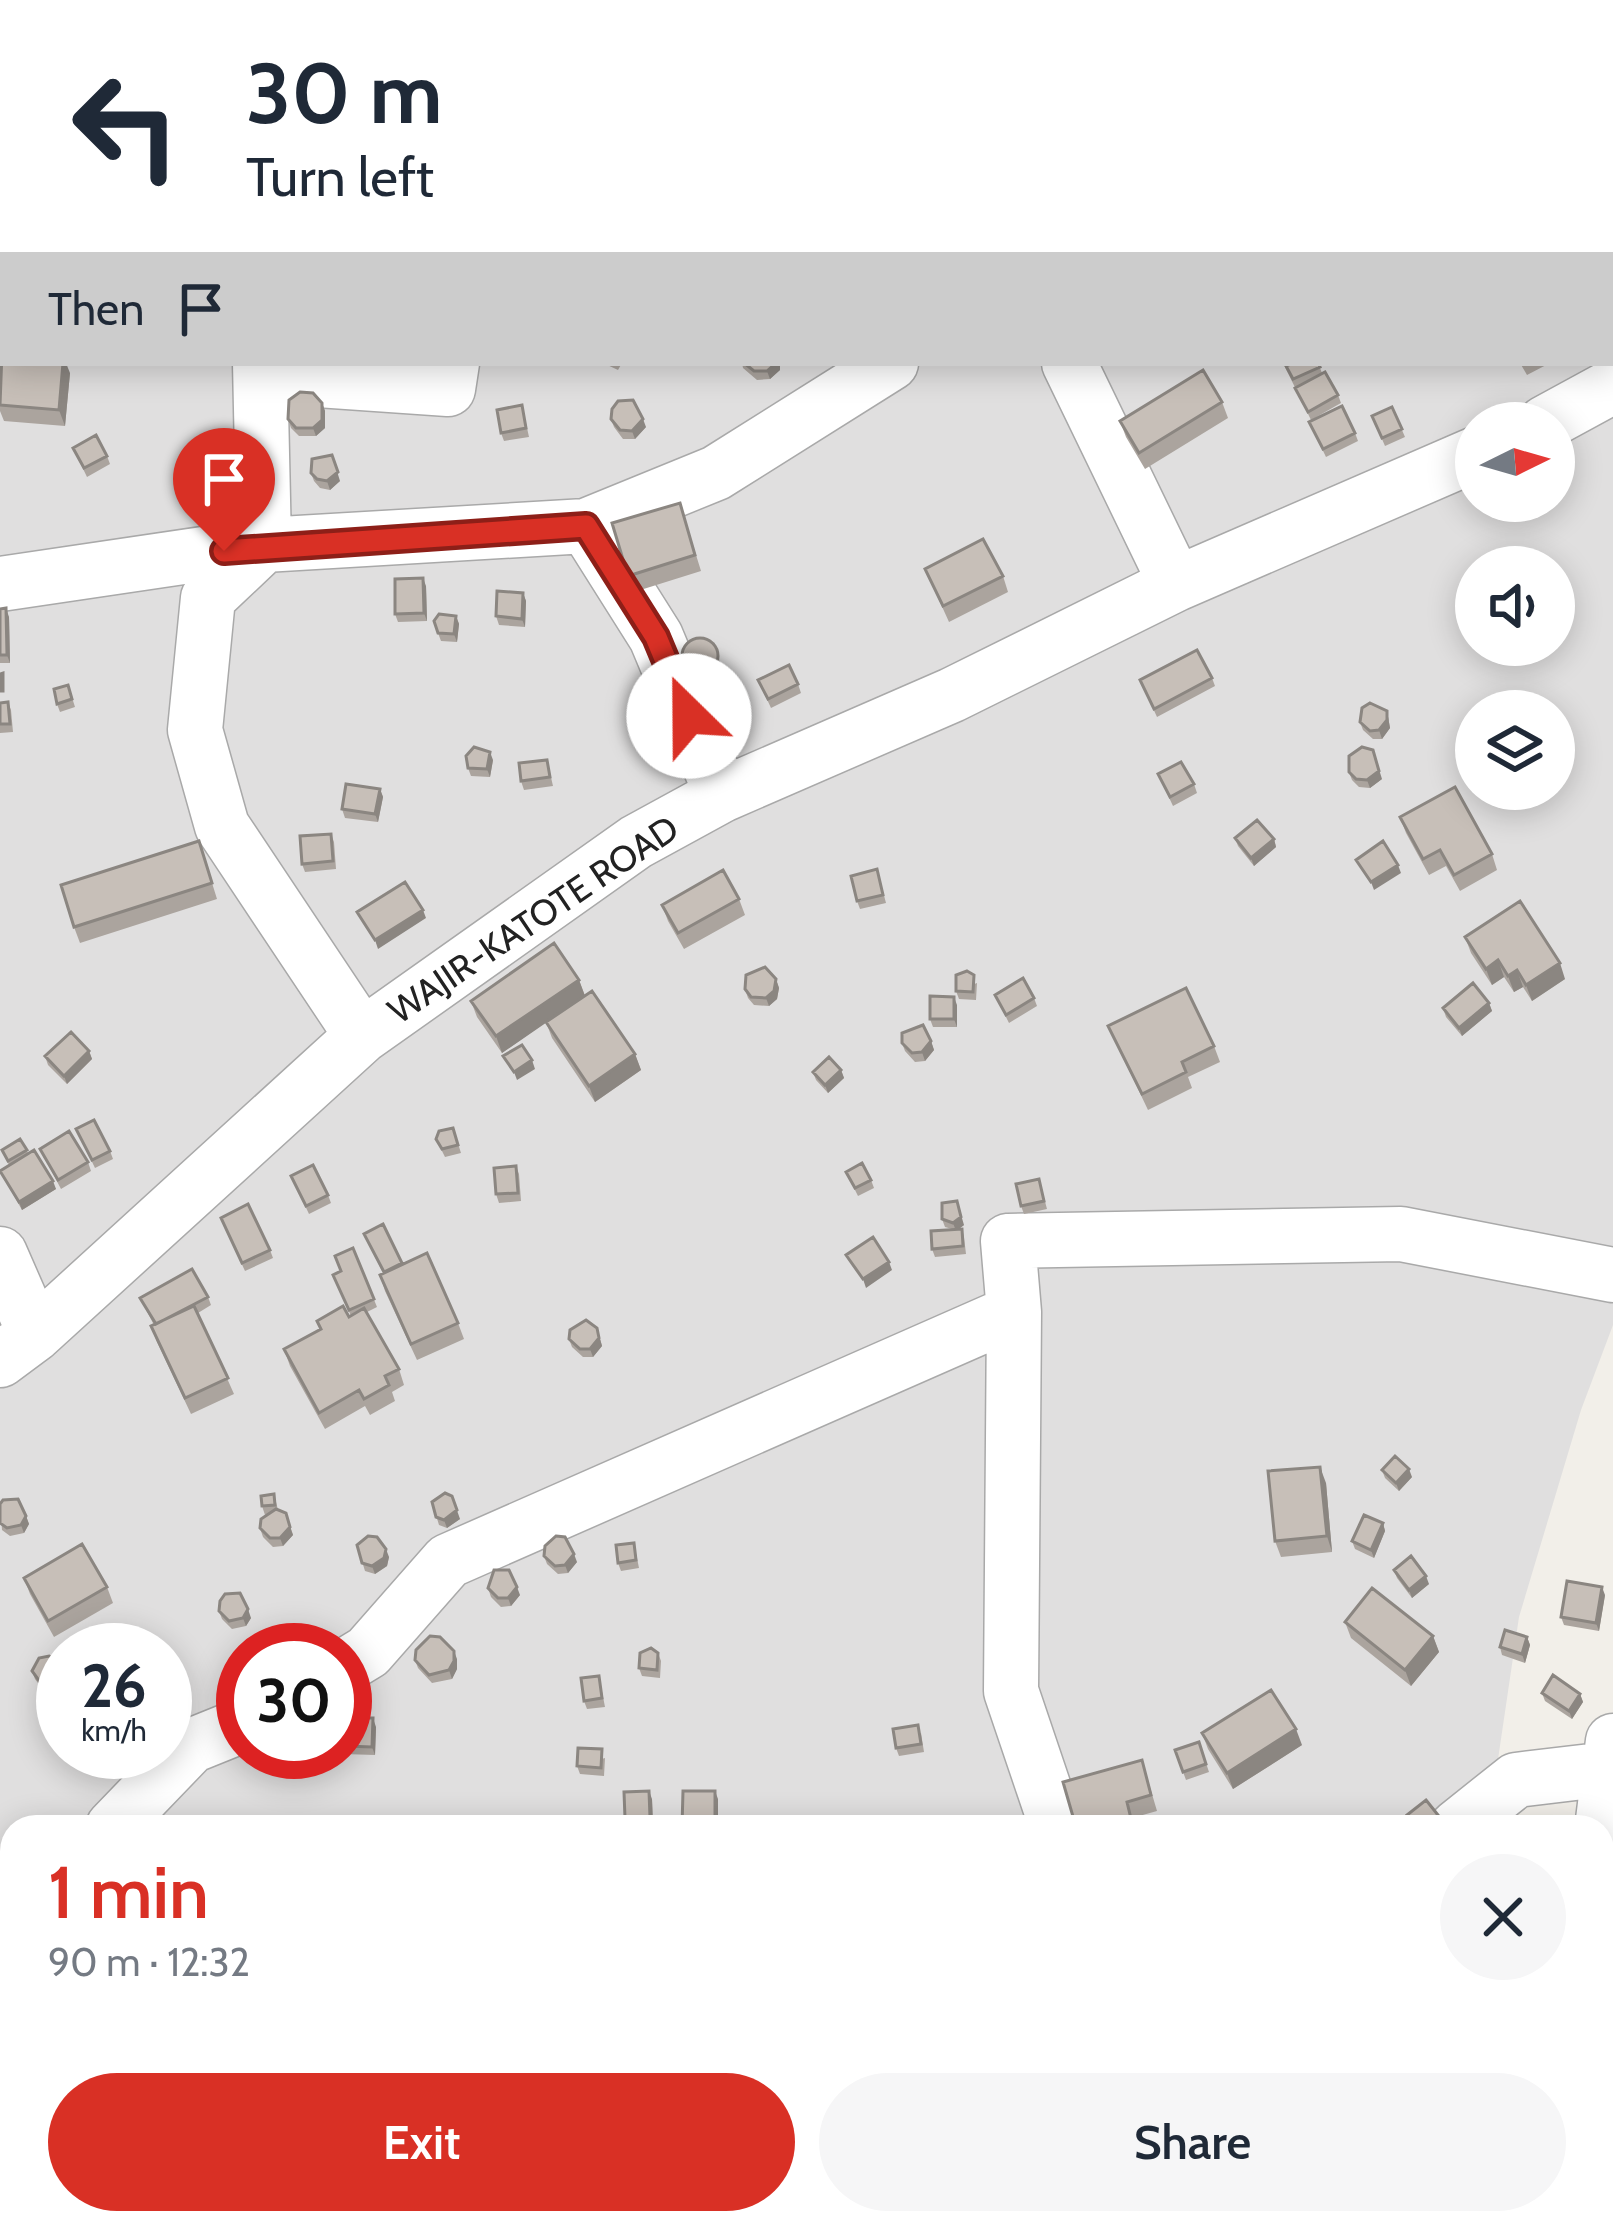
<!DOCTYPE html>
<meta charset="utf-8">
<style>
:root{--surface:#fff;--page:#f6f6f7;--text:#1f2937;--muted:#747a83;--accent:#d93025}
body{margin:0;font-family:Cabin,sans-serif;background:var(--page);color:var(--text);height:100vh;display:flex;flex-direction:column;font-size:45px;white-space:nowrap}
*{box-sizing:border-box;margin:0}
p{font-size:39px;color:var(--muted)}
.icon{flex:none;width:66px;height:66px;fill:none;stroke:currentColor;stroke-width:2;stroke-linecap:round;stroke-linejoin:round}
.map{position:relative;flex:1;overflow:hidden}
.side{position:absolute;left:0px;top:1815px;width:1614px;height:420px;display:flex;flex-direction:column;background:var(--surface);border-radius:36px 36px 0 0;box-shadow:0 6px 30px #0003}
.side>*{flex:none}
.guide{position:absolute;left:0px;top:0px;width:1614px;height:366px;box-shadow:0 6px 30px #0003;background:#fff;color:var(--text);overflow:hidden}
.needle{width:78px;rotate:85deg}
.controls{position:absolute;left:1455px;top:402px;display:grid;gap:24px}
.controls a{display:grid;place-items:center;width:120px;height:120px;border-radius:50%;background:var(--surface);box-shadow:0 6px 30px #0003;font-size:60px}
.speed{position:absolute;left:36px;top:1623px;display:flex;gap:24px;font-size:60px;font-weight:700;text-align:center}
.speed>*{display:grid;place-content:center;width:156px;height:156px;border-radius:50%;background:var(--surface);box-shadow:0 6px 30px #0003;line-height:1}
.speed small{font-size:30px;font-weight:400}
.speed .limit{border:18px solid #d22;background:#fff;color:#111}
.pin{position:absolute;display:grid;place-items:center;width:102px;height:102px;color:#fff;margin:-123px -51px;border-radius:50% 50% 50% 0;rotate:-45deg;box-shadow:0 0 12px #0007}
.pin .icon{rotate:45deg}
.me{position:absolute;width:132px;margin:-66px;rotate:337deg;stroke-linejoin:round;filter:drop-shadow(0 0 9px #0008)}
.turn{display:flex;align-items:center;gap:42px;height:252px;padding:0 48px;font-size:54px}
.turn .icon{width:156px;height:156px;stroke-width:2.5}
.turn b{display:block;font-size:84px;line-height:102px}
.then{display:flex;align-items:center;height:114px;padding:0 48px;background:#0003;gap:24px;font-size:45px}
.round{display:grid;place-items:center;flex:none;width:126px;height:126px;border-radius:63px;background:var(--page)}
.headline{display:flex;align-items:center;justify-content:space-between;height:204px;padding:0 48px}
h1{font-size:72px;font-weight:600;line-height:90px;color:var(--accent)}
.primary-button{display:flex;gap:24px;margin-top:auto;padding:24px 48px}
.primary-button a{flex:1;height:138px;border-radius:72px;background:var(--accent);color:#fff;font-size:48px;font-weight:600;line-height:138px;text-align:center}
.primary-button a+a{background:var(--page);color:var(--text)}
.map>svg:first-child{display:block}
</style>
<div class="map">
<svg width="1613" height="2235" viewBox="0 0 1613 2235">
<rect width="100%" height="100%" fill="#f2efe9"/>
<path fill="#e0dfdf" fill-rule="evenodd" d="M0,0H1613V1325L1581,1410L1519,1617L1488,1827H12V2223H1498L1499,2235H0ZM3,3H1611V363H3ZM1476,423H1554V501H1476ZM1476,567H1554V645H1476ZM1476,711H1554V789H1476ZM63,1650H165V1752H63ZM243,1650H345V1752H243Z"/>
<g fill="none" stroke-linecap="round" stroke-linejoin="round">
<defs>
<path id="minor" d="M254,0V3
M766,0V3
M1585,0L1589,3
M966,3L971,0
M0,176H3
M260,363L264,545L208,598L195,730L222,826L362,1036
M274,363L275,377L448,389L452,363
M1069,363L1176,584
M1545,423L1613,386
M586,526L716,473L891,363
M0,584L264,545L586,526L656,637L722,795
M0,1254L35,1334
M0,1360L35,1334L362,1036L636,842L722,795L952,695L1176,584L1476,454
M345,1666L368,1652L448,1561L1014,1312
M113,1827L191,1746L243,1725
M1057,1827L1011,1691L1014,1312L1008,1241L1401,1234L1613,1275
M1457,1827L1516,1780L1608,1769
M1602,1828L1613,1741
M0,1940L12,1928
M1515,2223L1529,2235
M962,2235L982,2223
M1440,2235L1452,2223"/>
</defs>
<use href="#minor" stroke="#a9a9a9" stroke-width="57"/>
<use href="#minor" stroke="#fff" stroke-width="54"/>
</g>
<path fill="#aba49e" d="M540,0H571L570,3H542Z
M603,363H622L618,370Z
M742,363H780V370L770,379L757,380L743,368Z
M1283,363H1318L1322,373L1338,395L1341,403L1311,420Z
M1520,363H1550L1527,375Z
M70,373L65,426L4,421L0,411V376Z
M1222,402L1228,418L1145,469L1126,437L1120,421Z
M322,403L325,411V428L316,436H299L291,428L288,419Z
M522,405L529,437L504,441L501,433Z
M1392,407L1405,437L1385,446L1372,416Z
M611,419L646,427L635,439H623L614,427Z
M1309,422L1355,433L1358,441L1326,457Z
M73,448L107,456L110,464L87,477Z
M311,473L340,481L330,490L320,488L314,481Z
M680,503L701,571L634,592L628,576Z
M925,569L1003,576L1008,592L949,622Z
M426,586L427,621L398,622L395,614Z
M523,593L526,601L525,627L499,625L496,616Z
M0,609L9,617L10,663H0Z
M456,616L459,624L457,642L441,641L438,633Z
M681,658L721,667L715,678L703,682L691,678Z
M1212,678L1215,686L1157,717L1140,680Z
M758,680L798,684L801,693L771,708Z
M68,685L75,707L60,712L57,704Z
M8,702L11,710L13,732L0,733V703Z
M1387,711L1390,728L1382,739H1373L1363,730L1360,722Z
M493,760L490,777L471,776L468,768Z
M547,760L553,786L524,790L521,781Z
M1349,772L1382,779L1370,788L1359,787L1352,780Z
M1158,774L1194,784L1197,793L1173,806Z
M380,789L383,797L378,822L345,818L342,809Z
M1400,817L1492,854L1497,870L1460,891L1446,866L1429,875L1406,833Z
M331,834L334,842L336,869L305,872L302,864Z
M1235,838L1274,839L1276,847L1254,866L1238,846Z
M199,841L217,899L80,943L74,927Z
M877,869L886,903L860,909L857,901Z
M739,899L745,915L684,949L668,921L662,905Z
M1465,937L1565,979L1532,1001L1523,987L1514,992L1504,977L1492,985L1471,953Z
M776,979L779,988L777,999L769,1006L754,1005L748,998L745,989Z
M579,980L585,996L635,1054L641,1070L595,1102L552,1038L546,1022L502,1053L477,1017L471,1001Z
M977,983L976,1000L959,999L956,991Z
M995,995L1034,998L1037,1006L1009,1023Z
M1489,1003L1492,1011L1462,1036L1446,1017L1443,1008Z
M957,1005V1027H933L930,1019Z
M1108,1026L1214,1046L1220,1062L1188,1077L1192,1088L1148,1110Z
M931,1041L934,1050L925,1061L915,1062L905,1051L902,1043Z
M89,1051L92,1059L67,1084L48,1065L45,1056Z
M841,1070L844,1078L828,1093L816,1080L813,1072Z
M453,1128L461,1153L445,1157L436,1139Z
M76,1129L110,1151L113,1159L95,1168Z
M20,1139L28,1153L56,1189L22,1210L0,1171L9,1165L2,1150Z
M40,1149L88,1162L91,1171L61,1189Z
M516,1166L519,1174L521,1201L499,1203L496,1194Z
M846,1172L871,1180L874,1188L858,1196Z
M291,1176L328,1195L331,1203L309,1214Z
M1039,1179L1047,1209L1024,1214L1021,1206Z
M942,1219L964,1225L959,1229H962L964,1237L966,1254L935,1257L932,1249L952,1229L945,1227Z
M224,1226L270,1250L273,1258L245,1271Z
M364,1234L403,1264L458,1323L464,1339L417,1360L385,1291L380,1275L383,1273Z
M353,1248L377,1307L367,1312L399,1369L404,1385L392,1392L395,1401L370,1415L365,1406L325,1429L290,1366L284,1349L320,1329L317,1321L351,1316L333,1275L341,1271Z
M208,1297L211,1305L198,1313L234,1394L191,1414L157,1342L151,1326L154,1325L140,1298Z
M597,1328L602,1346L593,1357H583L572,1347L569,1339Z
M1382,1470L1412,1477L1399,1491L1385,1478Z
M1326,1483L1332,1552L1281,1557L1275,1541Z
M274,1494L278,1510L286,1513L293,1535L283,1546L273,1547L263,1537L260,1528L268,1514L265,1515L262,1506Z
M432,1502L460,1519L447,1528L439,1525Z
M0,1504L26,1516L29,1524L24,1533L10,1536L2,1530Z
M1383,1523L1385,1531L1374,1558L1355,1549L1352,1541Z
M634,1543L639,1568L621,1571L618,1563Z
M357,1545L389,1557L387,1566L375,1574L365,1571Z
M544,1556L577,1562L568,1573L558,1574L547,1564Z
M1394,1570L1429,1584L1412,1598L1397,1578Z
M24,1578L107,1587L113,1603L54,1637L30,1594Z
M488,1588L520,1595L511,1606L501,1607L491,1597Z
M1605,1595L1599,1631L1564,1625L1561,1617Z
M219,1611L251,1618L246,1626L232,1629L222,1619Z
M1345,1622L1433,1636L1439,1652L1411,1686L1351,1638Z
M1527,1637L1530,1645L1525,1663L1502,1655L1500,1647Z
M658,1653L661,1661L660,1678L642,1676L639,1668Z
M457,1659V1669L452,1679L432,1683L418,1668L415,1660Z
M60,1664L63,1674L60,1690L46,1694L35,1679L32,1671Z
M599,1676L605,1707L587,1709L584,1701Z
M1542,1693L1580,1694L1583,1702L1572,1719L1545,1701Z
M345,1718L376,1727L375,1755L343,1754L342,1752H345Z
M921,1733L924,1752L899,1756L896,1748Z
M1202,1733L1302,1745L1233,1789L1208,1749Z
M1199,1742L1209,1772L1186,1780L1175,1750Z
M605,1758L604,1776L580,1774L577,1766Z
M1142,1760L1157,1811L1132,1818L1076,1827Z
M652,1799L653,1825L628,1826L625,1818Z
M0,2178L21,2223L17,2235L0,2229Z
M690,2223H733L734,2235H693Z
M804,2223H822L823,2226L806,2229Z"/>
<path fill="#8b8681" d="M63,363H66L70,373L65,426L59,410Z
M776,363H780V370L770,379L767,371Z
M322,403L325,411V428L316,436L313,428Z
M643,419L646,427L635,439L632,431Z
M332,455L340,481L330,490L327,481Z
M423,578L426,586L427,621L424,613Z
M523,593L526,601L525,627L522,619Z
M6,608L9,617L10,663L7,655Z
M456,616L459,624L457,642L454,634Z
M714,642L721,667L715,678L712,669Z
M1387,711L1390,728L1382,739L1379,730Z
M1373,750L1382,779L1370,788L1367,780Z
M490,752L493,760L490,777L487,769Z
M380,789L383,797L378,822L375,814Z
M1274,839L1276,847L1254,866L1251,858Z
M1398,865L1401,873L1374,890L1371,882Z
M423,910L426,918L378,949L375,940Z
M1498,960L1504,977L1492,985L1486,969Z
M1560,963L1565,979L1532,1001L1526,985Z
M1517,970L1523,987L1514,992L1508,976Z
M776,979L779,988L777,999L769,1006L766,998Z
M579,980L585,996L502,1053L496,1036Z
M954,997L957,1005V1027L954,1019Z
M1489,1003L1492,1011L1462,1036L1459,1028Z
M931,1041L934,1050L925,1061L922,1052Z
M89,1051L92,1059L67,1084L64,1076Z
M635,1054L641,1070L595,1102L589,1086Z
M532,1060L535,1069L517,1080L514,1072Z
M841,1070L844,1078L828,1093L825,1085Z
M53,1181L56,1189L22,1210L19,1202Z
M957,1201L964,1225L956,1231L953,1223Z
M889,1262L892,1270L866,1288L863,1279Z
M597,1328L602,1346L593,1357L590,1349Z
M1320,1467L1326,1483L1332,1552L1327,1536Z
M1409,1469L1412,1477L1399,1491L1396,1483Z
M452,1496L460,1519L447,1528L444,1520Z
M26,1516L29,1524L24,1533L21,1525Z
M1383,1523L1385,1531L1374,1558L1371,1550Z
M290,1527L293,1535L283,1546L280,1538Z
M386,1549L389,1557L387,1566L375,1574L372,1566Z
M574,1554L577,1562L568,1573L565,1565Z
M1426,1576L1429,1584L1412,1598L1409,1590Z
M517,1587L520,1595L511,1606L508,1598Z
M1602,1587L1605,1595L1599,1631L1596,1623Z
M248,1609L251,1618L246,1626L243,1618Z
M1433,1636L1439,1652L1411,1686L1405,1670Z
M1527,1637L1530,1645L1525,1663L1522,1654Z
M454,1651L457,1659V1669L452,1679L449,1670Z
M60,1664L63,1674L60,1690L57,1682Z
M1580,1694L1583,1702L1572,1719L1569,1711Z
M373,1718L376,1727L375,1755L372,1747Z
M1296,1729L1302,1745L1233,1789L1227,1773Z
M649,1791L652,1799L653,1825L650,1817Z
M715,1791L718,1799V1827H715Z
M1438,1815L1441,1823L1436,1827H1423Z"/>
<path fill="#c7bfb8" stroke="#8b8681" stroke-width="3" d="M298,0H345V3H298Z
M0,36L3,37V56H0Z
M2,352L3,363H63L59,410L0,405Z
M744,363H776L767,371H754Z
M1293,363H1318L1320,367L1293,379L1286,366Z
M1203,370L1222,402L1139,453L1120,421Z
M1325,372L1338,395L1308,412L1295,388Z
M300,392L313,393L322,403V420L313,428H296L288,419L289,400Z
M633,400L643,419L632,431L620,430L611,419L612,409L618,401Z
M522,405L526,428L501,433L497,410Z
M1342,406L1355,433L1323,449L1309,422Z
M1392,407L1402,429L1382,438L1372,416Z
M96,435L107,456L84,468L73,448Z
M332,455L338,472L327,481L317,479L311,473L312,459Z
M680,503L695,555L628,576L612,523Z
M983,539L1003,576L943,606L925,569Z
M423,578L424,613L395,614V579Z
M497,591L523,593L522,619L496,616Z
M6,608L7,655H0V609Z
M439,614L456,616L454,634L438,633L434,621Z
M682 656a18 18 0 1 1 36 0a18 18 0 1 1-36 0Z
M1197,650L1212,678L1154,709L1140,680Z
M789,665L798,684L768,699L758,680Z
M3,673V691H0V674Z
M68,685L72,699L57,704L54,689Z
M8,702L10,724H0V703Z
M1370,703L1387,711V720L1379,730L1370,731L1360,722L1362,708Z
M474,747L490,752L487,769L468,768L466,756Z
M1362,747L1373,750L1379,771L1367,780L1356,779L1349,772V756Z
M547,760L550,777L521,781L519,763Z
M1181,762L1194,784L1170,797L1158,774Z
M346,784L380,789L375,814L342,809Z
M1455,787L1492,854L1454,875L1440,850L1423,859L1400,817Z
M1257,820L1274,839L1251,858L1235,838Z
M331,834L333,861L302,864L300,836Z
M199,841L212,883L74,927L61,885Z
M1383,841L1398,865L1371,882L1356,860Z
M877,869L883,895L857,901L851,876Z
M723,870L739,899L678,933L662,905Z
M405,882L423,910L375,940L357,912Z
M1520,901L1560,963L1526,985L1517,970L1508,976L1498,960L1486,969L1465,937Z
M554,943L579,980L496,1036L471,1001Z
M765,967L776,979L774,991L766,998L751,997L745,989L746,975Z
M967,971L974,975L973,992L956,991V975Z
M1023,978L1034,998L1006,1015L995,995Z
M1473,983L1489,1003L1459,1028L1443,1008Z
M1186,988L1214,1046L1182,1062L1186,1072L1142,1094L1108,1026Z
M592,991L635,1054L589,1086L546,1022Z
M930,996L954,997V1019H930Z
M923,1025L931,1041L922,1052L912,1053L902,1043V1033Z
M71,1032L89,1051L64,1076L45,1056Z
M522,1045L532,1060L514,1072L503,1056Z
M829,1057L841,1070L825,1085L813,1072Z
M94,1120L110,1151L92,1160L76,1129Z
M453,1128L458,1145L442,1149L436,1139L439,1131Z
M69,1131L88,1162L58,1180L40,1149Z
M20,1139L27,1150L8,1161L2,1150Z
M34,1150L53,1181L19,1202L0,1171Z
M862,1163L871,1180L855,1188L846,1172Z
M313,1165L328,1195L306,1206L291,1176Z
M516,1166L518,1193L496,1194L494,1168Z
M1039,1179L1044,1201L1021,1206L1016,1184Z
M957,1201L961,1217L953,1223L942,1219V1203Z
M248,1204L270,1250L242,1263L221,1218Z
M383,1224L402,1263L384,1272L364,1234Z
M962,1229L963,1246L932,1249L931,1231Z
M873,1237L889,1262L863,1279L846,1255Z
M353,1248L374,1299L349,1310L333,1275L341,1271L335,1256Z
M427,1253L458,1323L411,1344L380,1275Z
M192,1269L208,1297L156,1324L140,1298Z
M194,1306L228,1378L185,1398L151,1326Z
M343,1306L349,1317L364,1308L399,1369L385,1376L389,1385L364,1399L359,1390L319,1413L284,1349L321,1329L317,1321Z
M586,1320L597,1328L599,1338L590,1349H580L569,1339L570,1330Z
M1395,1456L1409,1469L1396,1483L1382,1470Z
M1320,1467L1327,1536L1275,1541L1268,1471Z
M445,1493L452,1496L457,1510L444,1520L436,1517L432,1502Z
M274,1494L275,1505L262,1506L261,1496Z
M18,1499L26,1516L21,1525L7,1528L0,1523V1504L3,1500Z
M276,1509L286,1513L290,1527L280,1538H270L260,1528L261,1519Z
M1364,1515L1383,1523L1371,1550L1352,1541Z
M368,1536L377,1537L386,1549L384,1558L372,1566L362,1563L357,1545Z
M556,1536L565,1537L574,1554L565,1565L555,1566L544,1556L545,1546Z
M634,1543L636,1560L618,1563L616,1545Z
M82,1544L107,1587L48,1621L24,1578Z
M1411,1556L1426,1576L1409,1590L1394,1570Z
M494,1570H509L517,1587L508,1598H498L488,1588Z
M1567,1581L1602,1587L1596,1623L1561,1617Z
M1372,1588L1433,1636L1405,1670L1345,1622Z
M240,1593L248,1609L243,1618L229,1621L219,1611L220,1601L225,1594Z
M1505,1630L1527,1637L1522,1654L1500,1647Z
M134,1634L139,1650H114L111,1641Z
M430,1636L440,1637L454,1651V1661L449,1670L429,1675L415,1660L416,1650Z
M651,1648L658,1653L657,1670L639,1668L640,1653Z
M49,1656L60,1664L57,1682L43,1686L32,1671L39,1658Z
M1553,1675L1580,1694L1569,1711L1542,1693Z
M599,1676L602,1698L584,1701L581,1678Z
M1271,1690L1296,1729L1227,1773L1202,1733Z
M345,1718H373L372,1747L345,1746Z
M918,1725L921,1744L896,1748L893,1729Z
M1199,1742L1206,1764L1183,1772L1175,1750Z
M578,1748L602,1749L601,1768L577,1766Z
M1142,1760L1151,1795L1127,1802L1133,1827H1076L1063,1782Z
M649,1791L650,1817L625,1818L624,1792Z
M683,1791H715V1827H682Z
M1426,1800L1438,1815L1423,1827H1417L1407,1815Z
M0,2178L12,2182V2223H16L14,2227L0,2222Z
M290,2223H306L309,2235H288L285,2224Z
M690,2223H728L729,2225L691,2228Z
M1187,2223H1214L1212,2230L1196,2235L1187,2230Z"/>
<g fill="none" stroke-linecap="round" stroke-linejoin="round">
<defs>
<path id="route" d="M224,551L586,526L656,637L689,716"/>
</defs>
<use href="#route" stroke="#8d1f18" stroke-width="30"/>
<use href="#route" stroke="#d93025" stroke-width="21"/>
</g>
<g text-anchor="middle" stroke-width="9" stroke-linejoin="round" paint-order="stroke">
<g font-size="36" fill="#222" stroke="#fff">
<text transform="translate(533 919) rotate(-34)" y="13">WAJIR-KATOTE ROAD</text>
</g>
</g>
</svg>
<div class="controls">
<a><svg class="needle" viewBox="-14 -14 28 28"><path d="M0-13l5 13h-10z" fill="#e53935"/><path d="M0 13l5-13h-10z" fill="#747a83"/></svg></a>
<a><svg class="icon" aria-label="sound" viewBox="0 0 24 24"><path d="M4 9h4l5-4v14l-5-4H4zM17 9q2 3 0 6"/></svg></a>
<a><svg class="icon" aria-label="layers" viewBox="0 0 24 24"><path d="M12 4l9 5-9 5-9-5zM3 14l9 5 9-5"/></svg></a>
</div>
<div class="speed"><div>26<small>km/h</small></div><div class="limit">30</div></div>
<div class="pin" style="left:224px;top:551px;background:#d93025"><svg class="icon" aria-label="arrive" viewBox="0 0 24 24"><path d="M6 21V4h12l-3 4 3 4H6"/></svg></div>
<svg class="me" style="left:689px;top:716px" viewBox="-20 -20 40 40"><circle r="19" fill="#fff"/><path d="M0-13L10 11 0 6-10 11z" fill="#d93025"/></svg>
<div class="guide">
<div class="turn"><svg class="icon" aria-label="left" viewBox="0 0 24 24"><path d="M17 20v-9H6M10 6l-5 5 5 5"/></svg><div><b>30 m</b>Turn left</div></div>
<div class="then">Then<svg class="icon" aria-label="arrive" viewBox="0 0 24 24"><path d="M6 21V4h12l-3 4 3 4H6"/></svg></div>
</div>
<section class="side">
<div class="headline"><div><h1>1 min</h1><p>90 m · 12:32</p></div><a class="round"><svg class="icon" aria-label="close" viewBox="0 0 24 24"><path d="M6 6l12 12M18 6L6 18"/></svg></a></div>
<div class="primary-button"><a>Exit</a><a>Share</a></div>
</section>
</div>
